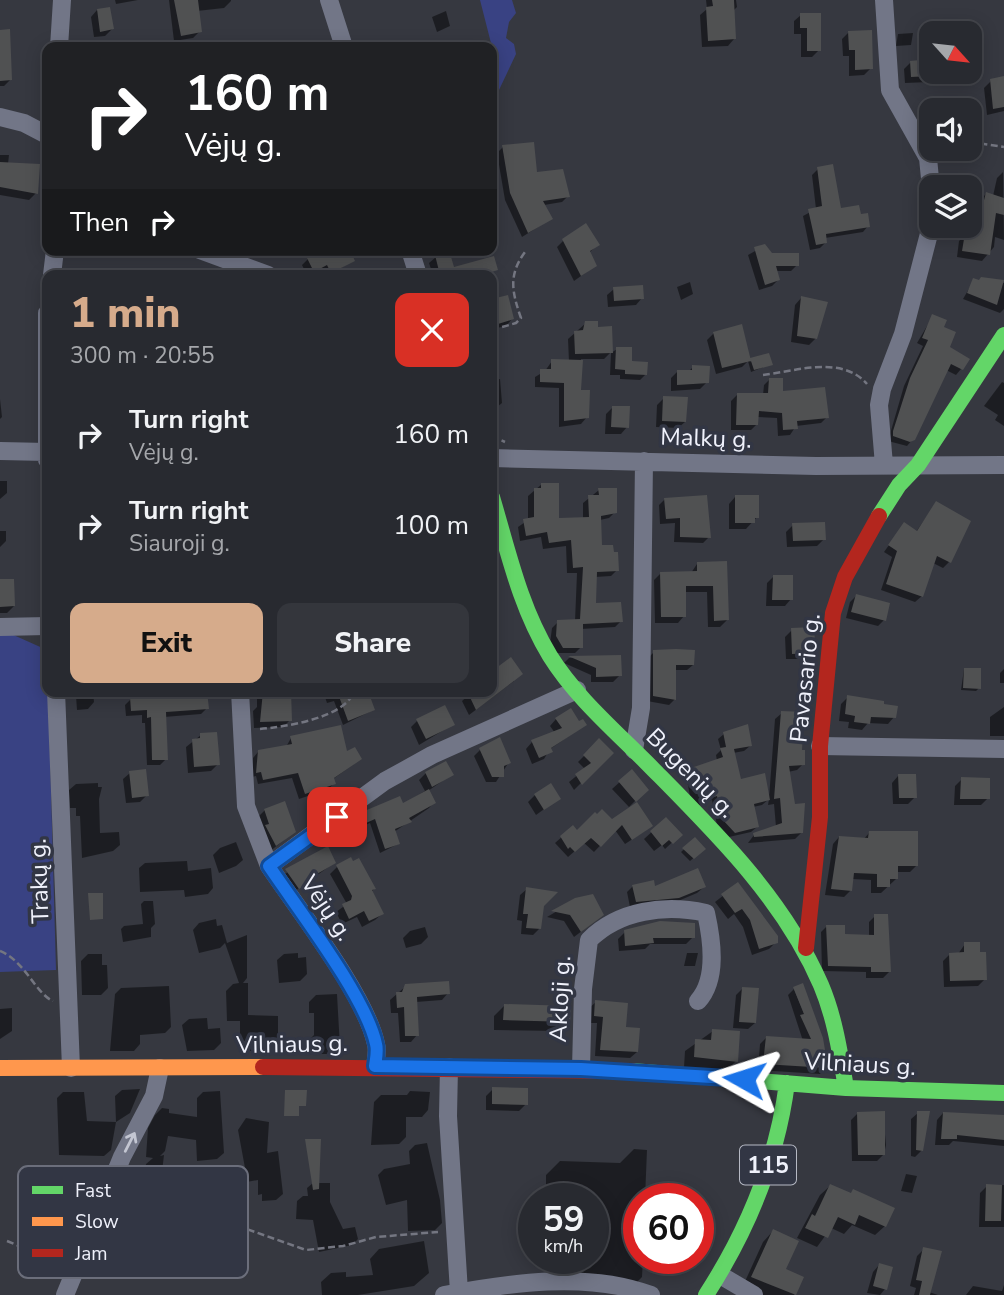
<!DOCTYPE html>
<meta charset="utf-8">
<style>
:root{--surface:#282a30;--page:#34363c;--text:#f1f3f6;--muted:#a5a7ab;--line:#44464c;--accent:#d6ab8b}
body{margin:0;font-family:"Nunito Sans",sans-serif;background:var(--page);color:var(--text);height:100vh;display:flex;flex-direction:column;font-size:26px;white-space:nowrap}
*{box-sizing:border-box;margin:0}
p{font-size:23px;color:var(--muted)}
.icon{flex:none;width:38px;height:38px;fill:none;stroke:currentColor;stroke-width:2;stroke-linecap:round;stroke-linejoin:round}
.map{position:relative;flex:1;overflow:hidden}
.side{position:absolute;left:42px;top:270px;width:455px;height:427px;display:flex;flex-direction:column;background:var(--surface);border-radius:14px;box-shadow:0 4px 18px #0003,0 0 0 2px var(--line)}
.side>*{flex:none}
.guide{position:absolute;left:42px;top:42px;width:455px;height:214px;border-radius:14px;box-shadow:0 4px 18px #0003,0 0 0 2px var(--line);background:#202124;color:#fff;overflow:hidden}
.needle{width:46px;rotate:117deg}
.tools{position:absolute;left:919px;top:21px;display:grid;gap:14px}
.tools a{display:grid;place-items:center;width:63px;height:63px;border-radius:14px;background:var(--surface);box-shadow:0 4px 18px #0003,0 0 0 2px var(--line);font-size:35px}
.speed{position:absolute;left:518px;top:1183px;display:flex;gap:14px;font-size:35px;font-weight:700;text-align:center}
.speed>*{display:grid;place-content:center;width:91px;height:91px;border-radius:50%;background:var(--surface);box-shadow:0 4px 18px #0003,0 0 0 2px var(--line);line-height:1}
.speed small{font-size:18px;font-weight:400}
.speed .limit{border:10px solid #d22;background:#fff;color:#111}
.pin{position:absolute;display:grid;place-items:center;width:60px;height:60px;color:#fff;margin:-30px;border-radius:14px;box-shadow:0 4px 10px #0006}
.me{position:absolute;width:77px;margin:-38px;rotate:276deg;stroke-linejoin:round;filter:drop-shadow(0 0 5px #0008)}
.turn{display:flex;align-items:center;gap:24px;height:147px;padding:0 28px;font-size:32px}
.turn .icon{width:91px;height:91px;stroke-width:2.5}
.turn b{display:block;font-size:49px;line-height:60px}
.then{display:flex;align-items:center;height:66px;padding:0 28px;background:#0003;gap:14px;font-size:26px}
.round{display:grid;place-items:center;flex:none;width:74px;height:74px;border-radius:14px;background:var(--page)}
.head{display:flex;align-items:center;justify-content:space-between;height:119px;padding:0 28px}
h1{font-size:42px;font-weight:800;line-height:52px;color:var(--accent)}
.cta{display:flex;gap:14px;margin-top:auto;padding:14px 28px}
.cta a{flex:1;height:80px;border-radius:14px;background:var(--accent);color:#111;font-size:28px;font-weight:800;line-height:80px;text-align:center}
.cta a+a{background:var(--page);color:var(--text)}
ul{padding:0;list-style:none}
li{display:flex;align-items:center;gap:21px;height:91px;padding:0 28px}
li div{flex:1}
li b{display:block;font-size:26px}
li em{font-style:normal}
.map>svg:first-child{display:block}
</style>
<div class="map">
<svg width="1004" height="1295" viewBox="0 0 1004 1295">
<rect width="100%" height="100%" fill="#363840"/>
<path fill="#394283" d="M480,0H512L516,13L509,22L506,38L514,44L516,54L499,90L492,85V47Z
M9,633L47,650L56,970L0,972V634Z"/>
<path fill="#0007" d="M115,0H138L116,4Z
M169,0H231V1L224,8L197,11L200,31L193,38L174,41Z
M706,0H736L737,7L733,11L734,39L728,46L702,47L700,15L707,9Z
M97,10L112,29L105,36L94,37L91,17Z
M446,11L450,26L437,32L432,17Z
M801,15L819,50L812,57H801V34H794V21Z
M965,25L966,33H945L952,26Z
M849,32L871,68L864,75L849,76V56H843L842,39Z
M913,33L911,45L896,46L898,34Z
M378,40L380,47H364L369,43Z
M0,53L11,79L4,86H0Z
M931,61V72H936V75L929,82L905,83L904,69L911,62Z
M1004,78V111L987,115L984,88L991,81Z
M503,147L568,196L562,202L544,205L551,219L522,237L505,200L497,153Z
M0,155H9L8,164L36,193L29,200L0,195Z
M818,169L839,210L860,216L868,226L863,232L825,238L826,242L820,248L810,250L803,216L816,209L812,175Z
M1003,172L1004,240L995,237L994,247L982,261L957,257L959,241L974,226L980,200L986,194L993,196L997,178Z
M563,241L598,244L589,253L595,266L574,281L557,247Z
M764,246L771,254L797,265L791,271H776L778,280L772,286L759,290L748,255Z
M271,250H285L271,253Z
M436,257L462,275H433L429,263Z
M308,259L353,260L330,275H324L321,270L307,275L302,265Z
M974,280L1004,283V309L1000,313L963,299Z
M690,282L693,294L681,300L677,287Z
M614,289L642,298L636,305L608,307L607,295Z
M801,298L816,338L809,345L791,342L795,305Z
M493,301L512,319L506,326L492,329Z
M933,316L961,369L956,375L946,370L913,439L907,446L888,441L904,386L923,346L917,343Z
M586,323L596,328L611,352L604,359H581L580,391L587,417L581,424L559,427V388L535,387V377L545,371L552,361L569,362L568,339Z
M740,326L749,361L771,364L751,372L748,361L742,367L716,374L707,340L714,333Z
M492,345L497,347L492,358Z
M617,349L646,374L640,380L620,379V375H610L611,353Z
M693,367L707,382L700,389L671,391V378L678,371L688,372Z
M500,379L502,403L492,411V380Z
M770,379L781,393L827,417L821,423L796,426L790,435L778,436L777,418L757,417V424L751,430H731V401L737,395H763L764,385Z
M1002,382L1004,383V426L995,420L998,415L984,406Z
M664,398L685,422L678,428L656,427L657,405Z
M0,399L2,417L0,419Z
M613,407L627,427L621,434H605L606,414Z
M0,481H7V493L0,499Z
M542,484L557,520L583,519V503L599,490L615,512L609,518L600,520L601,547L617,570L611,576L595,577L594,605L621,621L615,627L581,629V647L575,653H556L550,643L552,628L558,622L575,621L577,573H567L566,546L543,549L541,537L520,541L518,527L528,520V496Z
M735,497L757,517L746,529H729V504Z
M665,499L709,537L703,543L674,542L675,523L660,524L659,505Z
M936,503L969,522L949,562L943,568L933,563L922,596L915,602L881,590L892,557L884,552L904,524L916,532Z
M793,525L824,539L817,546L787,547L786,532Z
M0,531H6V541L0,547Z
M725,563L727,620L720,627H708L707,592H684V616L678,623H655L654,580L661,573H691L697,564Z
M773,577L791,599L785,606H766L767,583Z
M0,581L14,606L7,613H0Z
M856,596L884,620L878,626L846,618L850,602Z
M792,630L812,652L806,659H786L785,637Z
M654,652L693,665L687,670H675V699L669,705L647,701L648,658Z
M619,656L620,675L613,682H591V675L564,663L569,658Z
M510,660L514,681L469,715L462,701L469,695L492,691V673Z
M964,669L979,688L976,691L961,690Z
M1004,669V683H1000V673Z
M81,691H93L94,702L88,709L77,710L76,696Z
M154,691H205L207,708L201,714L164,717L166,759L160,765H147L145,723H142V715L126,716L125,705L131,699L155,698Z
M262,691H289L290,720L283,727L254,728L253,711L257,707V697Z
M323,691H367L373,710L343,725L334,701L327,703Z
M848,697L894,717L888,724L868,723L862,730L848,728L849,722L839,721L841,704Z
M1004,707V736H990V717Z
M782,713L803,764L797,770L788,772L793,806L802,832L795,839L748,843L754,835L776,827L774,804L768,805L769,799L762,805L753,807L757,827L751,832L729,837L717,825L712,800L699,805L690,796L686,775L692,770L717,761L716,755L721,750L718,739L724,734L750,746L744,751L733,753L740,781L769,798L775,719Z
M556,719L585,725L550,749L544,759L532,764L526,749L532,742L555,733L550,726Z
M417,721L452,725L419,745L411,727Z
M201,735L218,764L211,771L188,773L186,747Z
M291,738L346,754L354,764L333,779L334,783L329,789L299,799L292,778L258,784L256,776L252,777L253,758L258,752L286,747Z
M599,741L611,753L574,790L569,782L585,769L578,762Z
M480,750L509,762L496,782H486L474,756Z
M632,771L646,790L629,807L612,789Z
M130,773L147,795L140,802L126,803L123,779Z
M426,773L451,775L428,791L434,802L429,808L394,832L398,844L380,853L370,823L361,827L358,819L363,813L402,805L425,791L419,780Z
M898,776L915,797L908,804H893L892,783Z
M962,779L988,798L981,805H954L955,786Z
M98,783V787H102L99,799L100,833L119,832L120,845L113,851L82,858L80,816H76V808H70L69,790L76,784Z
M535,795L558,799L536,815L528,802Z
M265,810L294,832L269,852L258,817Z
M666,819L680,835L665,849L662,845L654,851L644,839Z
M612,821L645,831L625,844L615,830L594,852L584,843L568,857L555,843L573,827L577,833Z
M869,833L917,865L910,872H896V879L881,893H871V880L852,879L851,890L844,897L825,895L833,844L839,837L863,840Z
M695,839L704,849L690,861L681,852Z
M236,842L243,860L236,866L219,873L213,855L220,848Z
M327,848L334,863L291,894L280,877Z
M187,861L188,871L211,868L213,888L208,894L185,897L184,890L140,892L139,868L145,863Z
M337,867L374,889L371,892L382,914L375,920L362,927L357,917L342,924L336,912L347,904L330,874Z
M738,884L776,942L769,949L752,955L743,927L734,914L728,919L715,902Z
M633,886L654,888L704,887L697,893L671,904L630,907L627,892Z
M527,889L542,905L539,929L533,935L521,934L522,921L517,920L520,895Z
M576,900L595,921L574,937L564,921L547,917Z
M144,901H153L155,924L151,928V937L123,942L121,929L124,926L143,924L141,904Z
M875,916L890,971L883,978H866V972L822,971L821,932L827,926L843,936L869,937V922Z
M216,919L217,926L222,925L227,943L247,935V978L243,983H248V1015L278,1016V1044L271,1051H240V1021H227L226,991L233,984L239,983L225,943L220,948L199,953L193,930L199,923Z
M425,927L428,937L421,944L406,948L403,938L410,931Z
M625,932L693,937L686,944H650L645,949L619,951L618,939Z
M965,944L985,979L978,986L944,987L943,961L950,954H958Z
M298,953V958L306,957L307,974L300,981L279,983L277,960L284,954Z
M687,953H698L695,966H684Z
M88,954H102V965H107L108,988L101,995H82L81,961Z
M169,986L171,1027L165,1033L140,1035V1044L134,1051H110L115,994L121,988Z
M406,986L448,993L442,1000L416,1002L417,1035L411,1042H400L398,1013H391L390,1000Z
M742,989L755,1023L748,1029L733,1028L736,995Z
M794,989L826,1068L820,1074L758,1070L760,1044L766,1038L803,1041L788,995Z
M337,994L340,1047L333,1054H309V1040L314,1035V1013H309V1002L316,995Z
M596,1002L624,1028L637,1052L630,1058L595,1056L597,1023H588L589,1008Z
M504,1006L569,1021L558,1031L494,1030V1016Z
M12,1008V1031L0,1039V1009Z
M207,1018L208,1029L220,1028L221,1043L214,1050L187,1051L182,1025L189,1019Z
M713,1031L736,1061L725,1072L684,1067L685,1051Z
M140,1089L130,1113L116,1122L115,1096L122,1090Z
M493,1089L526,1104L519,1111L486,1110V1096Z
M220,1091L224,1153L217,1159L197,1161L196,1140L168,1136L165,1151L160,1156L164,1155L162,1172L155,1178L144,1177L146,1164L153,1158L146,1157L148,1128L155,1115L162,1108L169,1109V1113L197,1117V1098L203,1092Z
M410,1091L430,1092L428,1110L422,1117H406V1137L399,1144L371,1145L374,1102L381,1095H407Z
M63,1092H84L87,1121L116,1122L111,1150L104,1156L59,1155L57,1098Z
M858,1113H883L886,1145L884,1154L877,1161H852L851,1120Z
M918,1113L922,1150L915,1157L911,1156V1119Z
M943,1113L1004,1116V1146L953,1141L949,1145H935L937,1120Z
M246,1118L269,1122L267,1153L278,1151L283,1194L276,1200L262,1201V1194L258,1195V1180L236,1184L234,1175L245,1168L238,1130Z
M427,1143L440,1200L442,1223L435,1230L408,1231L407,1200L386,1205L378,1175L384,1169L410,1164L409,1151L415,1145Z
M634,1149L647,1150L645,1199H639V1258H643L642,1277L628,1291L547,1277V1258H593V1199H550V1194H546V1175L560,1161L620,1163Z
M906,1174L917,1176L912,1193L901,1191Z
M313,1183H330V1202L343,1229L355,1227L358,1239L352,1245L319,1252L313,1220L296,1219L297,1201L303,1196H308L307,1188Z
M1004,1185V1227H979L980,1193L987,1186Z
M830,1186L885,1226L875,1235L852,1225L844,1234L831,1228L817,1247L797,1238L820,1195Z
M773,1231L784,1270L798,1285L794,1295H758L742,1288L763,1242Z
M424,1241L429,1273L414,1286L358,1295H322L321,1282L331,1273L346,1272V1277L373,1275L370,1259L379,1249Z
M924,1249L929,1292L938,1295H914L916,1288L910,1286L917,1256Z
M879,1265L885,1289L880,1295L867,1293L873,1272Z
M1004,1285V1295H966L973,1286L1002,1291Z"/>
<path fill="#505152" d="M174,0H198L202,32L181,36Z
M712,0H734L736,39L708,41L706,7L713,6Z
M110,7L114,29L100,32L97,9Z
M800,13H821V51H807V28H800Z
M10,29L12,80L0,81V30Z
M872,30L873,69L855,70V50H849L848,31Z
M931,59V76L911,77L910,61Z
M1004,76V107L993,109L990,79Z
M534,142L537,172L563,169L570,197L543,201L553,219L528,233L510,193L502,145Z
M0,162L40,164L38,194L0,187Z
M833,164L841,208L859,205L861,214L868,213L870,227L826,234L827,243L816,245L808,209L822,206L817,167Z
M986,192L1004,198V215L996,213L990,255L962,251L965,233L971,234L972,224L978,225Z
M586,223L600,245L590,251L597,266L581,276L562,239Z
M765,244L772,253H799V266H776L780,280L765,285L754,247Z
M322,250H350L355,261L331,273L327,265L314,272L307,258Z
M449,250L454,267L494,256L498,270L482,275H440L435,255Z
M981,277L1004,280L997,305L967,293L973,278L979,280Z
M643,285L644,299L614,301L613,287Z
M508,295L514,319L498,324L492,299Z
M801,296L828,302L817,339L797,336Z
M932,314L947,320L944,327L956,332L950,347L970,359L963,370L951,364L915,440L910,442L893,436V431L910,378L928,340L922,338Z
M585,321H598V327L612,326L613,353L575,354L574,331L583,330Z
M742,324L751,361L722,368L713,332Z
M616,347H632V361L648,362L647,375L625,374V370L615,369Z
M769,353L773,365L754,370L750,358Z
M551,359L583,360L581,390H590L589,418L564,421V383L540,382V369H551Z
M692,365L710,366L709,383L677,385V370H692Z
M769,378H783V391L825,387L829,418L797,421L798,429L783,430L782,413L759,411L758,425H736L737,393H768Z
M663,396L688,397L686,422L662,421Z
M612,406H630L629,428L611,427Z
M541,483H559V518L589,517L588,495H599L598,488H617V513L601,516L602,545H613L614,552H618L619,571L597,572L596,603L621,602L623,622L583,624V648H563L556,636L557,620L580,619L583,567L573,568L571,540L549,543L547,532L526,536L523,519L534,517V488H541Z
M707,495L711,538L680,537V518L666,519L664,498Z
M735,495H759V518H755V523H735Z
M936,501L971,521L951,563L937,556L923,597L886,584L897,551L888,545L904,522L917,531Z
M825,522L826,540L793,541L792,523Z
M727,561L729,620L714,621L713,586H686V617H661L660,572L697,571V562Z
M773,575H793V600H772Z
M0,579H14L15,606L0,607Z
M856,594L890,603L886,621L851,612Z
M815,627L814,653L792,654L791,628Z
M676,649L695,650L694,665H676V700L653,696V650Z
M621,655L622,676L596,677V668L568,656Z
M511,657L523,674L476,710L467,691H492V671Z
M964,668H981V689L963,688Z
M172,691H207L209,709L166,712L168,760H152L151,717L147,718V710L131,711L130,697L173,696Z
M263,691H291L292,721L260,722Z
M337,691H368L375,710L348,721Z
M847,695L884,701V704L898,706L896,718L871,717L870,724L854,722L855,716L845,714Z
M445,705L455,725L426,739L416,719Z
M571,708L579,721L583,719L587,725L551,748L553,752L539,758L531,740L562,728L555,718Z
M781,711L804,712L802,750H805V765L789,766L795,804L805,803L803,833L754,837L753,833L782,823L780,798L774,799Z
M748,724L752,746L734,749L741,779L765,773L770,800L754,804L759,827L735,833L722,819L717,796L705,800L699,790L696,791L691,768L723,757L720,748L726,747L723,732Z
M341,725L347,751L355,747L362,759L334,778L336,784L305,794L298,773L263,780L261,772L256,773L258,750L292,744L290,736Z
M217,732L220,765L194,767L192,739L200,738V733Z
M500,737L511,763L504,766V777H492L479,748Z
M599,738L614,753L582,785L575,774L591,763L583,755Z
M446,761L454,775L432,787L425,772Z
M146,769L149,796L132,798L129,771Z
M632,769L649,790L636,802L618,781Z
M898,774H916L917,798H899Z
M961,777L990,778V799H960Z
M551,783L561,799L544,810L534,794Z
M429,789L436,803L409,818L412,822L395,829L400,844L385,849L375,819L366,823L362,812L400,796L403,803Z
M285,801L296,832L276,846L265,825L269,824L264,809Z
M637,802L653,826L632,840L622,825L601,847L591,838L575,852L570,847L568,849L560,836L573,825L577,830L595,812L597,814L602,809L612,819Z
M666,817L683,835L673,844L669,840L662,846L650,831Z
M869,831H918V866H898V879H890V887H877V874L854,873L852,891L831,889L839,836L868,838Z
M695,837L706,849L694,859L682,848Z
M328,846L336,863L310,878L312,881L299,889L285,869Z
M351,857L353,861L359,858L376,889L372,890L384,914L369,921L364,911L349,919L342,904L351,900L352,896L336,865Z
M698,868L706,887L679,898L636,902L632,885L654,880L655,886Z
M738,882L778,936V943L759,949L750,920L742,909L735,913L721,894Z
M526,887L558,892L544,906L541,929L526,928L528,914H523Z
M88,893H103V919L90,920Z
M593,894L604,915L581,932L570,915L551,911L575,898Z
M874,914H888L891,972H871V967L828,966L826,925H845V934L874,935Z
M660,921L695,923V938H653L654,943L625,946L624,930Z
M964,942H980V952H986L987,980L950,981L949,953L964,952Z
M449,981L450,994L417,997L419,1036H405L404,1007L397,1008L396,992H402L405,984Z
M803,983L823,1038L828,1068L763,1064L766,1036L811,1039L800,1015L804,1014L793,987Z
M742,987L759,988L756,1023L739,1022Z
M595,1000L628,1003L626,1027L640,1028L638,1052L600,1050L603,1017L594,1016Z
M504,1004L571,1006L570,1022L503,1020Z
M712,1029L740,1031L738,1062L694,1057L695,1039L711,1040Z
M492,1087L528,1088V1105L492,1104Z
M285,1090H307L306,1106H299V1116H284Z
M885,1111V1155H858L857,1112Z
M917,1111H930L923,1151L916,1150Z
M943,1112L1004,1115V1140L957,1135V1139H941Z
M305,1139H321L319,1189L313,1190Z
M830,1184L851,1193L853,1189L895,1208L886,1227L859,1215L855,1225L838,1217L828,1238L805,1228L812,1214L815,1216Z
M986,1184L1002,1185L1001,1221H985Z
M773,1229L799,1241L786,1269L804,1277L796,1295L751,1277Z
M923,1247L942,1251L930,1295H919L922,1281L916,1280Z
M879,1263L893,1267L887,1290L873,1286Z"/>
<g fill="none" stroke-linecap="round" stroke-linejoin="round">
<path stroke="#747681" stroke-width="2.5" stroke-dasharray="7 3.5" stroke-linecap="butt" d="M970,142L1004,147
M492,330L516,323L521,318C512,292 508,275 525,252
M763,375C796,371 842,355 867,384
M492,436L505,442
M260,729C284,727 346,718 354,691
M0,951C25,961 36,994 53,1001
M114,1221H151L207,1215L306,1250L343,1246L376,1237L438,1232
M7,1241L62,1264"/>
<path stroke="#727687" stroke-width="18" d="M329,0L344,47
M884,0L890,90L928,158L931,189
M59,47L62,0
M0,117L24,123L47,135
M200,250L268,275
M410,250L418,275
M52,275L55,250
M47,313V460
M0,451L47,452
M492,458L816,466L1004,465
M884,465L879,405L882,389L903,334L931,226
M0,627L47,626
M56,691L71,1068
M240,691L246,806L269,866C298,909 366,996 376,1044C378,1051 376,1058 375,1066
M820,746L1004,749
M634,750L641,708L644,461
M269,866L385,781L432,755L577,690
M449,1067L448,1116L459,1292
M581,1069L583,989L589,940C619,910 665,904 706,913C712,940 718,979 698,1001
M720,1275L754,1295
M65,1295L122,1157L154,1096L160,1068
M444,1295C509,1283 587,1271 651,1295"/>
<path stroke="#63d668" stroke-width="16" d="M492,497C508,551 520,607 550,656C575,696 612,728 646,762C712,829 783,897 821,985C835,1018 840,1053 846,1088
M879,516L899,485L918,465L1004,335
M632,1071L846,1088L1004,1093
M706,1295C748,1230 777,1160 787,1083"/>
<path stroke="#ff974d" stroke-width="16" d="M0,1068L263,1067"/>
<path stroke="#b3261e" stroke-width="16" d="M806,948L820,817V746L833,613L845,577L879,516
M263,1067L632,1071"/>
</g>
<defs><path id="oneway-shaft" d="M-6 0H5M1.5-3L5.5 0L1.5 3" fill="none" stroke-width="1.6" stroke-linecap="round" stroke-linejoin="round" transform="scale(1.75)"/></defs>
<use stroke="#c3c6d2" href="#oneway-shaft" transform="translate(130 1142) rotate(-63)"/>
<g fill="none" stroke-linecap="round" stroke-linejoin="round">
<defs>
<path id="route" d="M337,817L269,866C297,908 366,997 376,1044C378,1051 376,1058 375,1066L581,1069L744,1079"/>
</defs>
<use href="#route" stroke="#114b97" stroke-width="18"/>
<use href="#route" stroke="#1a73e8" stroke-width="12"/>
</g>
<g text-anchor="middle" stroke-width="7" stroke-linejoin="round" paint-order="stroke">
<rect fill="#323644" stroke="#b6b9c4" stroke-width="2" x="740" y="1145.5" width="56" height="39" rx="5"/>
<g font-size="23" font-weight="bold" fill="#eff1fb">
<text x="768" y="1173">115</text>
</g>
<g font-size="24" fill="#eff1fb" stroke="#323644">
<text transform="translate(706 438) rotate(2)" y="8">Malkų g.</text>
<text transform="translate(805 678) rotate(-84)" y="8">Pavasario g.</text>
<text transform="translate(691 773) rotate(45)" y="8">Bugenių g.</text>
<text transform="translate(39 881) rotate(-92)" y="8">Trakų g.</text>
<text transform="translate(327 908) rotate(56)" y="8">Vėjų g.</text>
<text transform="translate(560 999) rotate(-87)" y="8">Akloji g.</text>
<text transform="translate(292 1044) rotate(-1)" y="8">Vilniaus g.</text>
<text transform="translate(860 1064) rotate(3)" y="8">Vilniaus g.</text>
</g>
</g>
<rect x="18" y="1166" width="230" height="112" rx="10" fill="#323644" stroke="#6b6e7b" stroke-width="2"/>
<rect x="32" y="1186" width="31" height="8" fill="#63d668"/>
<rect x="32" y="1217" width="31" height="9" fill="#ff974d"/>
<rect x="32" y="1249" width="31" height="8" fill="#b3261e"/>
<g font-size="19" fill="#eff1fb">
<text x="75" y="1197">Fast</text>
<text x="75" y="1228">Slow</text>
<text x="75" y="1260">Jam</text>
</g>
</svg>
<div class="tools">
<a><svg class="needle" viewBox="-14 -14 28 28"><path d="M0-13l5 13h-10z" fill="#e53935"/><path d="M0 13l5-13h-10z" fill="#a5a7ab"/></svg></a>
<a><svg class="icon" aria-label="sound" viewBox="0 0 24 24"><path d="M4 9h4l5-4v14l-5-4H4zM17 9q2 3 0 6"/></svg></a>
<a><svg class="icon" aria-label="layers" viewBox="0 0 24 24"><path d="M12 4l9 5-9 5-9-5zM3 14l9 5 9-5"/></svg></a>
</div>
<div class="speed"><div>59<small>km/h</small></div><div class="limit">60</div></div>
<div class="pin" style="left:337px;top:817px;background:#d93025"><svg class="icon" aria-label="arrive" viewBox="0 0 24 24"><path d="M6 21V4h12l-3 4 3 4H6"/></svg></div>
<svg class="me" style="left:744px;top:1079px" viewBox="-20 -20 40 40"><path d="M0-17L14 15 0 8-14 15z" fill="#1a73e8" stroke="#fff" stroke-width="4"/></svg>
<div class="guide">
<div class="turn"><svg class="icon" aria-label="right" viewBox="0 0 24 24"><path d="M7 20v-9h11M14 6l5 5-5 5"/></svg><div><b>160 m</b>Vėjų g.</div></div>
<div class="then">Then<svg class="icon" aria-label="right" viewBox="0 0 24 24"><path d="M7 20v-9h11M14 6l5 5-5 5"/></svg></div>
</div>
<section class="side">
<div class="head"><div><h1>1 min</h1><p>300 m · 20:55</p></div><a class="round" style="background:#d93025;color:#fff"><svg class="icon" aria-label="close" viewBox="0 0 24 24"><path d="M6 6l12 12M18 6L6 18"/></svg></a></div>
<ul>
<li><svg class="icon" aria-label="right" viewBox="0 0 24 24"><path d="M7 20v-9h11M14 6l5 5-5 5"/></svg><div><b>Turn right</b><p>Vėjų g.</p></div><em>160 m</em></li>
<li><svg class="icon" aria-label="right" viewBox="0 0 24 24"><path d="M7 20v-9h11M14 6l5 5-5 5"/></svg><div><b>Turn right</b><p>Siauroji g.</p></div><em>100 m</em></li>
</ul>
<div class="cta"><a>Exit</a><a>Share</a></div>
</section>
</div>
